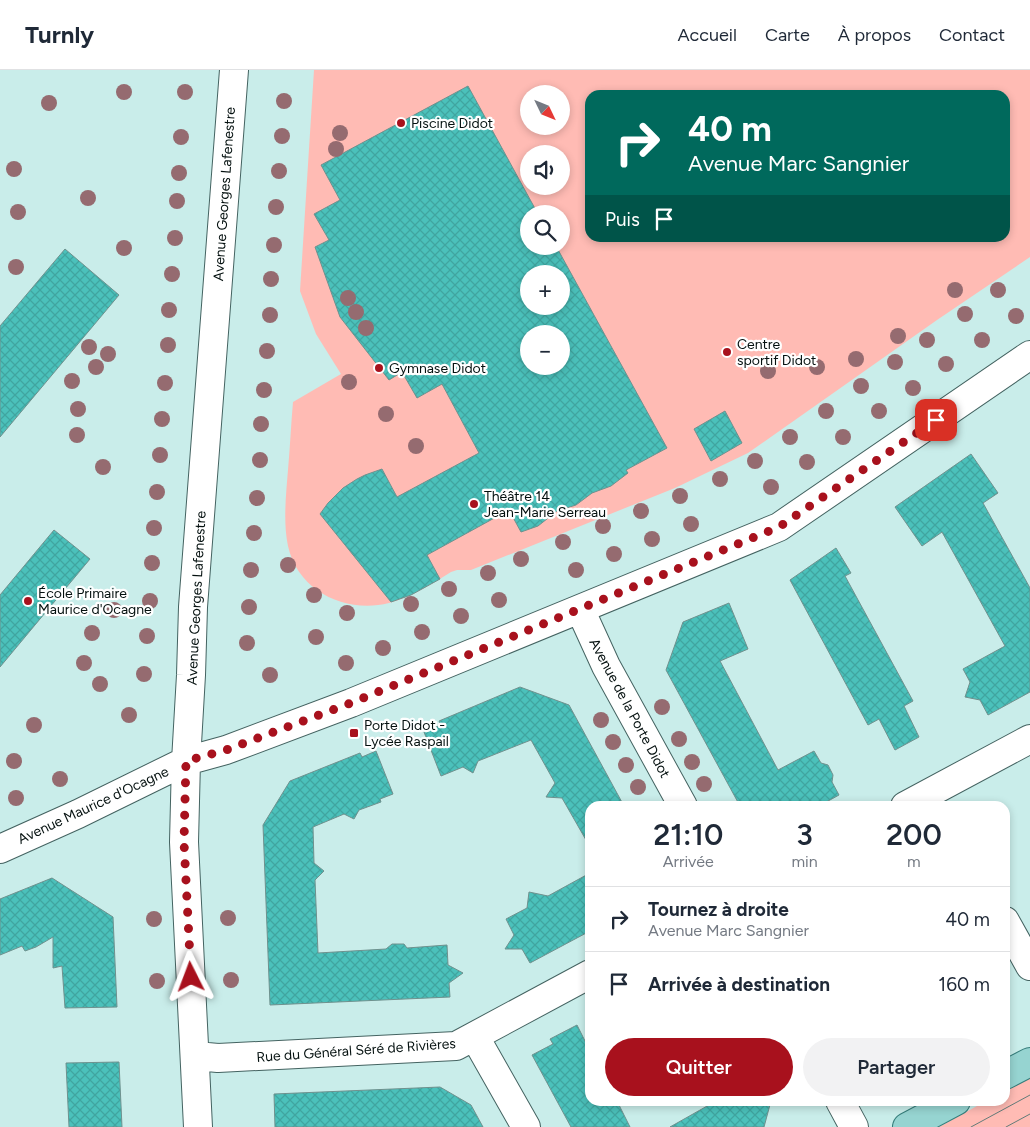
<!DOCTYPE html>
<html lang="fr">
<meta charset="utf-8">
<style>
:root{--surface:#fff;--page:#f2f2f3;--text:#1f2937;--muted:#747a83;--line:#e0e1e3;--accent:#a8111d}
body{margin:0;font-family:Figtree,sans-serif;background:var(--page);color:var(--text);height:100vh;display:flex;flex-direction:column;font-size:19px;white-space:nowrap}
*{box-sizing:border-box;margin:0}
p{font-size:16px;color:var(--muted)}
.icon{flex:none;width:28px;height:28px;fill:none;stroke:currentColor;stroke-width:2;stroke-linecap:round;stroke-linejoin:round}
.map{position:relative;flex:1;overflow:hidden}
.side{position:absolute;left:585px;top:731px;width:425px;height:305px;display:flex;flex-direction:column;background:var(--surface);border-radius:15px;box-shadow:0 2px 8px #0003}
.side>*{flex:none}
.top-card{position:absolute;left:585px;top:20px;width:425px;height:152px;border-radius:15px;box-shadow:0 2px 8px #0003;background:#00695c;color:#fff;overflow:hidden}
.needle{width:32px;rotate:133deg}
.tools{position:absolute;left:520px;top:15px;display:grid;gap:10px}
.tools a{display:grid;place-items:center;width:50px;height:50px;border-radius:50%;background:var(--surface);box-shadow:0 2px 8px #0003;font-size:25px}
.pin{position:absolute;display:grid;place-items:center;width:42px;height:42px;color:#fff;margin:-21px;border-radius:10px;box-shadow:0 2px 8px #0006}
.me{position:absolute;width:55px;margin:-28px;rotate:357deg;stroke-linejoin:round;filter:drop-shadow(0 0 4px #0008)}
.turn{display:flex;align-items:center;gap:18px;height:105px;padding:0 20px;font-size:22px}
.turn .icon{width:65px;height:65px;stroke-width:2.5}
.turn b{display:block;font-size:35px;line-height:42px}
.then{display:flex;align-items:center;height:48px;padding:0 20px;background:#0003;gap:10px;font-size:19px}
.eta{display:flex;justify-content:space-evenly;align-items:center;height:85px;text-align:center}
.eta b{font-size:30px;font-weight:600;line-height:35px}
.action{display:flex;gap:10px;margin-top:auto;padding:10px 20px}
.action a{flex:1;height:58px;border-radius:30px;background:var(--accent);color:#fff;font-size:20px;font-weight:600;line-height:58px;text-align:center}
.action a+a{background:var(--page);color:var(--text)}
ul{padding:0;list-style:none}
li{display:flex;align-items:center;gap:15px;height:65px;padding:0 20px;border-top:1px solid var(--line)}
li div{flex:1}
li b{display:block;font-size:19px}
li em{font-style:normal}
header{display:flex;align-items:center;gap:30px;box-sizing:border-box;height:70px;padding:0 25px;background:var(--surface);border-bottom:1px solid var(--line)}
header strong{font-size:24px}
nav{display:flex;gap:28px;margin-inline-start:auto;font-size:18px}
.map>svg:first-child{display:block}
</style>
<header>
<strong>Turnly</strong>
<nav><a>Accueil</a><a>Carte</a><a>À propos</a><a>Contact</a></nav>
</header>
<div class="map">
<svg width="1030" height="1057" viewBox="0 0 1030 1057">
<defs>
<pattern id="building-cross-hatch" width="8" height="8" patternUnits="userSpaceOnUse" patternTransform="scale(1.25)"><rect width="8" height="8" fill="#4bc1bb"/><path d="M0 0l8 8M0 8l8-8" fill="none" stroke="#40a5a0"/></pattern>
</defs>
<rect width="100%" height="100%" fill="#c9edea"/>
<path fill="#ffbbb4" fill-rule="evenodd" d="M314,0H1030V187L937,250L748,383L675,418L471,500H457L451,502C432,514 411,527 389,533C347,544 298,522 288,476C283,452 286,425 288,400C290,377 291,355 293,332L341,304L316,264L300,221ZM529,24H561V56H529ZM590,25H1005V168H590ZM529,84H561V116H529ZM529,144H561V176H529ZM529,204H561V236H529ZM529,264H561V296H529Z
M1030,1007V1057H939L986,1031H1005V1021Z"/>
<path fill="url(#building-cross-hatch)" stroke="#6f918e" fill-rule="evenodd" d="M468,16L538,144H529V176H556L667,378L626,400L628,403L611,416L592,423L576,435L557,441L538,456L521,462L509,440L427,485L440,509L411,525L391,532L320,444L328,433L343,418L357,409L365,405L382,399L397,427L479,383L442,314L417,328L402,302L389,310L340,247L315,177L329,170L314,144L340,130L321,95ZM529,204H561V236H529ZM529,264H561V296H529Z
M65,179L119,225L0,367V256Z
M725,341L742,373L711,391L694,359Z
M971,384L998,423L983,433L1030,518V622L988,645L980,630L965,627L970,612L963,599L1005,576L942,462L922,476L895,437Z
M54,460L90,489L0,597V525Z
M836,478L851,503L845,506L913,631L904,636L919,667L895,680L879,649L868,655L790,510Z
M729,533L748,579L720,591L778,700L814,681L821,693L828,695L833,705L832,712L839,725L819,736H740L666,600L683,552Z
M520,617L569,635L624,736H590V777L562,728L546,727L555,713L531,670L478,691L473,703L463,697L441,706L424,662L441,655L439,651Z
M376,681L393,724L380,729L381,732L359,740L354,749L344,744L313,757L314,793L324,801L315,810L318,883L386,879L392,874H404L407,878L447,875L448,895L463,903L449,913L450,927L270,935L263,755L290,711L360,683L362,687Z
M590,803V861L530,893L522,879H505L514,865L506,849L527,838L529,822L548,826Z
M52,808L113,847L117,937L65,938L62,896L53,898V867L36,877L25,881L22,876L0,885V829Z
M577,955L590,981V1031H617L630,1057H571L532,985L553,974L550,969Z
M119,992L122,1057H69L66,993Z
M440,1017L471,1035L483,1057H275L274,1024Z
M716,1031H771L764,1057H670Z"/>
<g fill="none" stroke-linecap="round" stroke-linejoin="round">
<defs>
<path id="minor" d="M580,539L606,596L683,736
M905,736L1030,669
M0,779L78,744L186,691L226,680L351,633L779,457L1030,285
M1005,851L1030,896
M475,967L526,1057
M196,986L218,988L456,976L590,904
M840,1031L854,1057
M198,1057L184,772L186,691L191,605L193,537L234,0"/>
<path id="major" d="M1005,1005L1030,992
M907,1057L956,1031"/>
</defs>
<use href="#minor" stroke="#446361" stroke-width="30"/>
<use href="#major" stroke="#357d7a" stroke-width="30"/>
<use href="#minor" stroke="#fff" stroke-width="28"/>
<use href="#major" stroke="#96d4d1" stroke-width="28"/>
<path stroke="#637b79" stroke-width="1" d="M971,1057L1030,1025
M1006,1057L1030,1044"/>
</g>
<g fill="#956b70">
<circle cx="124" cy="22" r="8"/>
<circle cx="185" cy="22" r="8"/>
<circle cx="284" cy="31" r="8"/>
<circle cx="49" cy="33" r="8"/>
<circle cx="340" cy="63" r="8"/>
<circle cx="282" cy="66" r="8"/>
<circle cx="181" cy="67" r="8"/>
<circle cx="336" cy="79" r="8"/>
<circle cx="14" cy="99" r="8"/>
<circle cx="279" cy="101" r="8"/>
<circle cx="179" cy="103" r="8"/>
<circle cx="88" cy="128" r="8"/>
<circle cx="177" cy="131" r="8"/>
<circle cx="276" cy="137" r="8"/>
<circle cx="18" cy="142" r="8"/>
<circle cx="175" cy="168" r="8"/>
<circle cx="274" cy="175" r="8"/>
<circle cx="124" cy="178" r="8"/>
<circle cx="16" cy="197" r="8"/>
<circle cx="172" cy="204" r="8"/>
<circle cx="271" cy="209" r="8"/>
<circle cx="955" cy="220" r="8"/>
<circle cx="998" cy="220" r="8"/>
<circle cx="348" cy="228" r="8"/>
<circle cx="169" cy="240" r="8"/>
<circle cx="356" cy="242" r="8"/>
<circle cx="965" cy="244" r="8"/>
<circle cx="270" cy="245" r="8"/>
<circle cx="1016" cy="246" r="8"/>
<circle cx="366" cy="258" r="8"/>
<circle cx="898" cy="266" r="8"/>
<circle cx="927" cy="270" r="8"/>
<circle cx="982" cy="270" r="8"/>
<circle cx="168" cy="275" r="8"/>
<circle cx="89" cy="277" r="8"/>
<circle cx="267" cy="281" r="8"/>
<circle cx="108" cy="284" r="8"/>
<circle cx="856" cy="289" r="8"/>
<circle cx="895" cy="292" r="8"/>
<circle cx="946" cy="294" r="8"/>
<circle cx="96" cy="297" r="8"/>
<circle cx="817" cy="297" r="8"/>
<circle cx="768" cy="301" r="8"/>
<circle cx="72" cy="311" r="8"/>
<circle cx="349" cy="312" r="8"/>
<circle cx="165" cy="313" r="8"/>
<circle cx="861" cy="316" r="8"/>
<circle cx="913" cy="318" r="8"/>
<circle cx="264" cy="320" r="8"/>
<circle cx="78" cy="339" r="8"/>
<circle cx="826" cy="341" r="8"/>
<circle cx="879" cy="341" r="8"/>
<circle cx="386" cy="344" r="8"/>
<circle cx="162" cy="349" r="8"/>
<circle cx="261" cy="354" r="8"/>
<circle cx="77" cy="365" r="8"/>
<circle cx="790" cy="367" r="8"/>
<circle cx="843" cy="367" r="8"/>
<circle cx="416" cy="376" r="8"/>
<circle cx="160" cy="385" r="8"/>
<circle cx="260" cy="390" r="8"/>
<circle cx="755" cy="391" r="8"/>
<circle cx="807" cy="392" r="8"/>
<circle cx="103" cy="397" r="8"/>
<circle cx="720" cy="409" r="8"/>
<circle cx="771" cy="417" r="8"/>
<circle cx="157" cy="422" r="8"/>
<circle cx="680" cy="426" r="8"/>
<circle cx="257" cy="428" r="8"/>
<circle cx="641" cy="441" r="8"/>
<circle cx="691" cy="454" r="8"/>
<circle cx="603" cy="456" r="8"/>
<circle cx="154" cy="458" r="8"/>
<circle cx="254" cy="463" r="8"/>
<circle cx="652" cy="469" r="8"/>
<circle cx="563" cy="472" r="8"/>
<circle cx="614" cy="484" r="8"/>
<circle cx="521" cy="489" r="8"/>
<circle cx="152" cy="493" r="8"/>
<circle cx="288" cy="495" r="8"/>
<circle cx="251" cy="500" r="8"/>
<circle cx="576" cy="500" r="8"/>
<circle cx="488" cy="503" r="8"/>
<circle cx="449" cy="519" r="8"/>
<circle cx="314" cy="525" r="8"/>
<circle cx="499" cy="530" r="8"/>
<circle cx="150" cy="531" r="8"/>
<circle cx="411" cy="534" r="8"/>
<circle cx="249" cy="537" r="8"/>
<circle cx="114" cy="540" r="8"/>
<circle cx="347" cy="543" r="8"/>
<circle cx="461" cy="546" r="8"/>
<circle cx="422" cy="562" r="8"/>
<circle cx="92" cy="563" r="8"/>
<circle cx="147" cy="566" r="8"/>
<circle cx="316" cy="567" r="8"/>
<circle cx="247" cy="573" r="8"/>
<circle cx="383" cy="578" r="8"/>
<circle cx="84" cy="593" r="8"/>
<circle cx="346" cy="593" r="8"/>
<circle cx="144" cy="604" r="8"/>
<circle cx="270" cy="605" r="8"/>
<circle cx="100" cy="614" r="8"/>
<circle cx="662" cy="637" r="8"/>
<circle cx="129" cy="645" r="8"/>
<circle cx="601" cy="650" r="8"/>
<circle cx="34" cy="655" r="8"/>
<circle cx="679" cy="669" r="8"/>
<circle cx="613" cy="672" r="8"/>
<circle cx="14" cy="691" r="8"/>
<circle cx="692" cy="692" r="8"/>
<circle cx="626" cy="695" r="8"/>
<circle cx="60" cy="709" r="8"/>
<circle cx="704" cy="714" r="8"/>
<circle cx="638" cy="717" r="8"/>
<circle cx="16" cy="728" r="8"/>
<circle cx="228" cy="848" r="8"/>
<circle cx="154" cy="849" r="8"/>
<circle cx="231" cy="910" r="8"/>
<circle cx="157" cy="911" r="8"/>
</g>
<g fill="none" stroke-linecap="round" stroke-linejoin="round">
<path stroke="#a8111d" stroke-width="9" stroke-dasharray="0 16.2" d="M191,907L184,772L186,691L226,680L351,633L779,457L936,350"/>
</g>
<g fill="#a8111d" stroke="#fff" stroke-width="2">
<circle cx="401" cy="53" r="5"/>
<circle cx="727" cy="282" r="5"/>
<circle cx="379" cy="298" r="5"/>
<circle cx="474" cy="434" r="5"/>
<circle cx="28" cy="531" r="5"/>
<rect x="349" y="658" width="10" height="10" rx="2.5"/>
</g>
<g text-anchor="middle" stroke-width="4.5" stroke-linejoin="round" paint-order="stroke">
<g font-size="14" fill="#04100f" stroke="#fff" text-anchor="start">
<text x="411" y="58">Piscine Didot</text>
<text x="737" y="279">Centre<tspan x="737" dy="16">sportif Didot</tspan></text>
<text x="389" y="303">Gymnase Didot</text>
<text x="484" y="431">Théâtre 14<tspan x="484" dy="16">Jean-Marie Serreau</tspan></text>
<text x="38" y="528">École Primaire<tspan x="38" dy="16">Maurice d'Ocagne</tspan></text>
<text x="364" y="660">Porte Didot -<tspan x="364" dy="16">Lycée Raspail</tspan></text>
</g>
<g font-size="14" fill="#04100f" stroke="#fff">
<text transform="translate(224 124) rotate(-86)" y="5">Avenue Georges Lafenestre</text>
<text transform="translate(196 528) rotate(-87)" y="5">Avenue Georges Lafenestre</text>
<text transform="translate(630 638) rotate(62)" y="5">Avenue de la Porte Didot</text>
<text transform="translate(93 735) rotate(-25)" y="5">Avenue Maurice d'Ocagne</text>
<text transform="translate(356 980) rotate(-4)" y="5">Rue du Général Séré de Rivières</text>
</g>
</g>
</svg>
<div class="tools">
<a><svg class="needle" viewBox="-14 -14 28 28"><path d="M0-13l5 13h-10z" fill="#e53935"/><path d="M0 13l5-13h-10z" fill="#747a83"/></svg></a>
<a><svg class="icon" aria-label="sound" viewBox="0 0 24 24"><path d="M4 9h4l5-4v14l-5-4H4zM17 9q2 3 0 6"/></svg></a>
<a><svg class="icon" aria-label="search" viewBox="0 0 24 24"><circle cx="10" cy="10" r="6"/><path d="M15 15l6 6"/></svg></a>
<a>+</a>
<a>−</a>
</div>
<div class="pin" style="left:936px;top:350px;background:#d93025"><svg class="icon" aria-label="arrive" viewBox="0 0 24 24"><path d="M6 21V4h12l-3 4 3 4H6"/></svg></div>
<svg class="me" style="left:191px;top:907px" viewBox="-20 -20 40 40"><path d="M0-17L14 15 0 8-14 15z" fill="#a8111d" stroke="#fff" stroke-width="4"/></svg>
<div class="top-card">
<div class="turn"><svg class="icon" aria-label="right" viewBox="0 0 24 24"><path d="M7 20v-9h11M14 6l5 5-5 5"/></svg><div><b>40 m</b>Avenue Marc Sangnier</div></div>
<div class="then">Puis<svg class="icon" aria-label="arrive" viewBox="0 0 24 24"><path d="M6 21V4h12l-3 4 3 4H6"/></svg></div>
</div>
<section class="side">
<div class="eta">
<div><b>21:10</b><p>Arrivée</p></div>
<div><b>3</b><p>min</p></div>
<div><b>200</b><p>m</p></div>
</div>
<ul>
<li><svg class="icon" aria-label="right" viewBox="0 0 24 24"><path d="M7 20v-9h11M14 6l5 5-5 5"/></svg><div><b>Tournez à droite</b><p>Avenue Marc Sangnier</p></div><em>40 m</em></li>
<li><svg class="icon" aria-label="arrive" viewBox="0 0 24 24"><path d="M6 21V4h12l-3 4 3 4H6"/></svg><div><b>Arrivée à destination</b></div><em>160 m</em></li>
</ul>
<div class="action"><a>Quitter</a><a>Partager</a></div>
</section>
</div>
